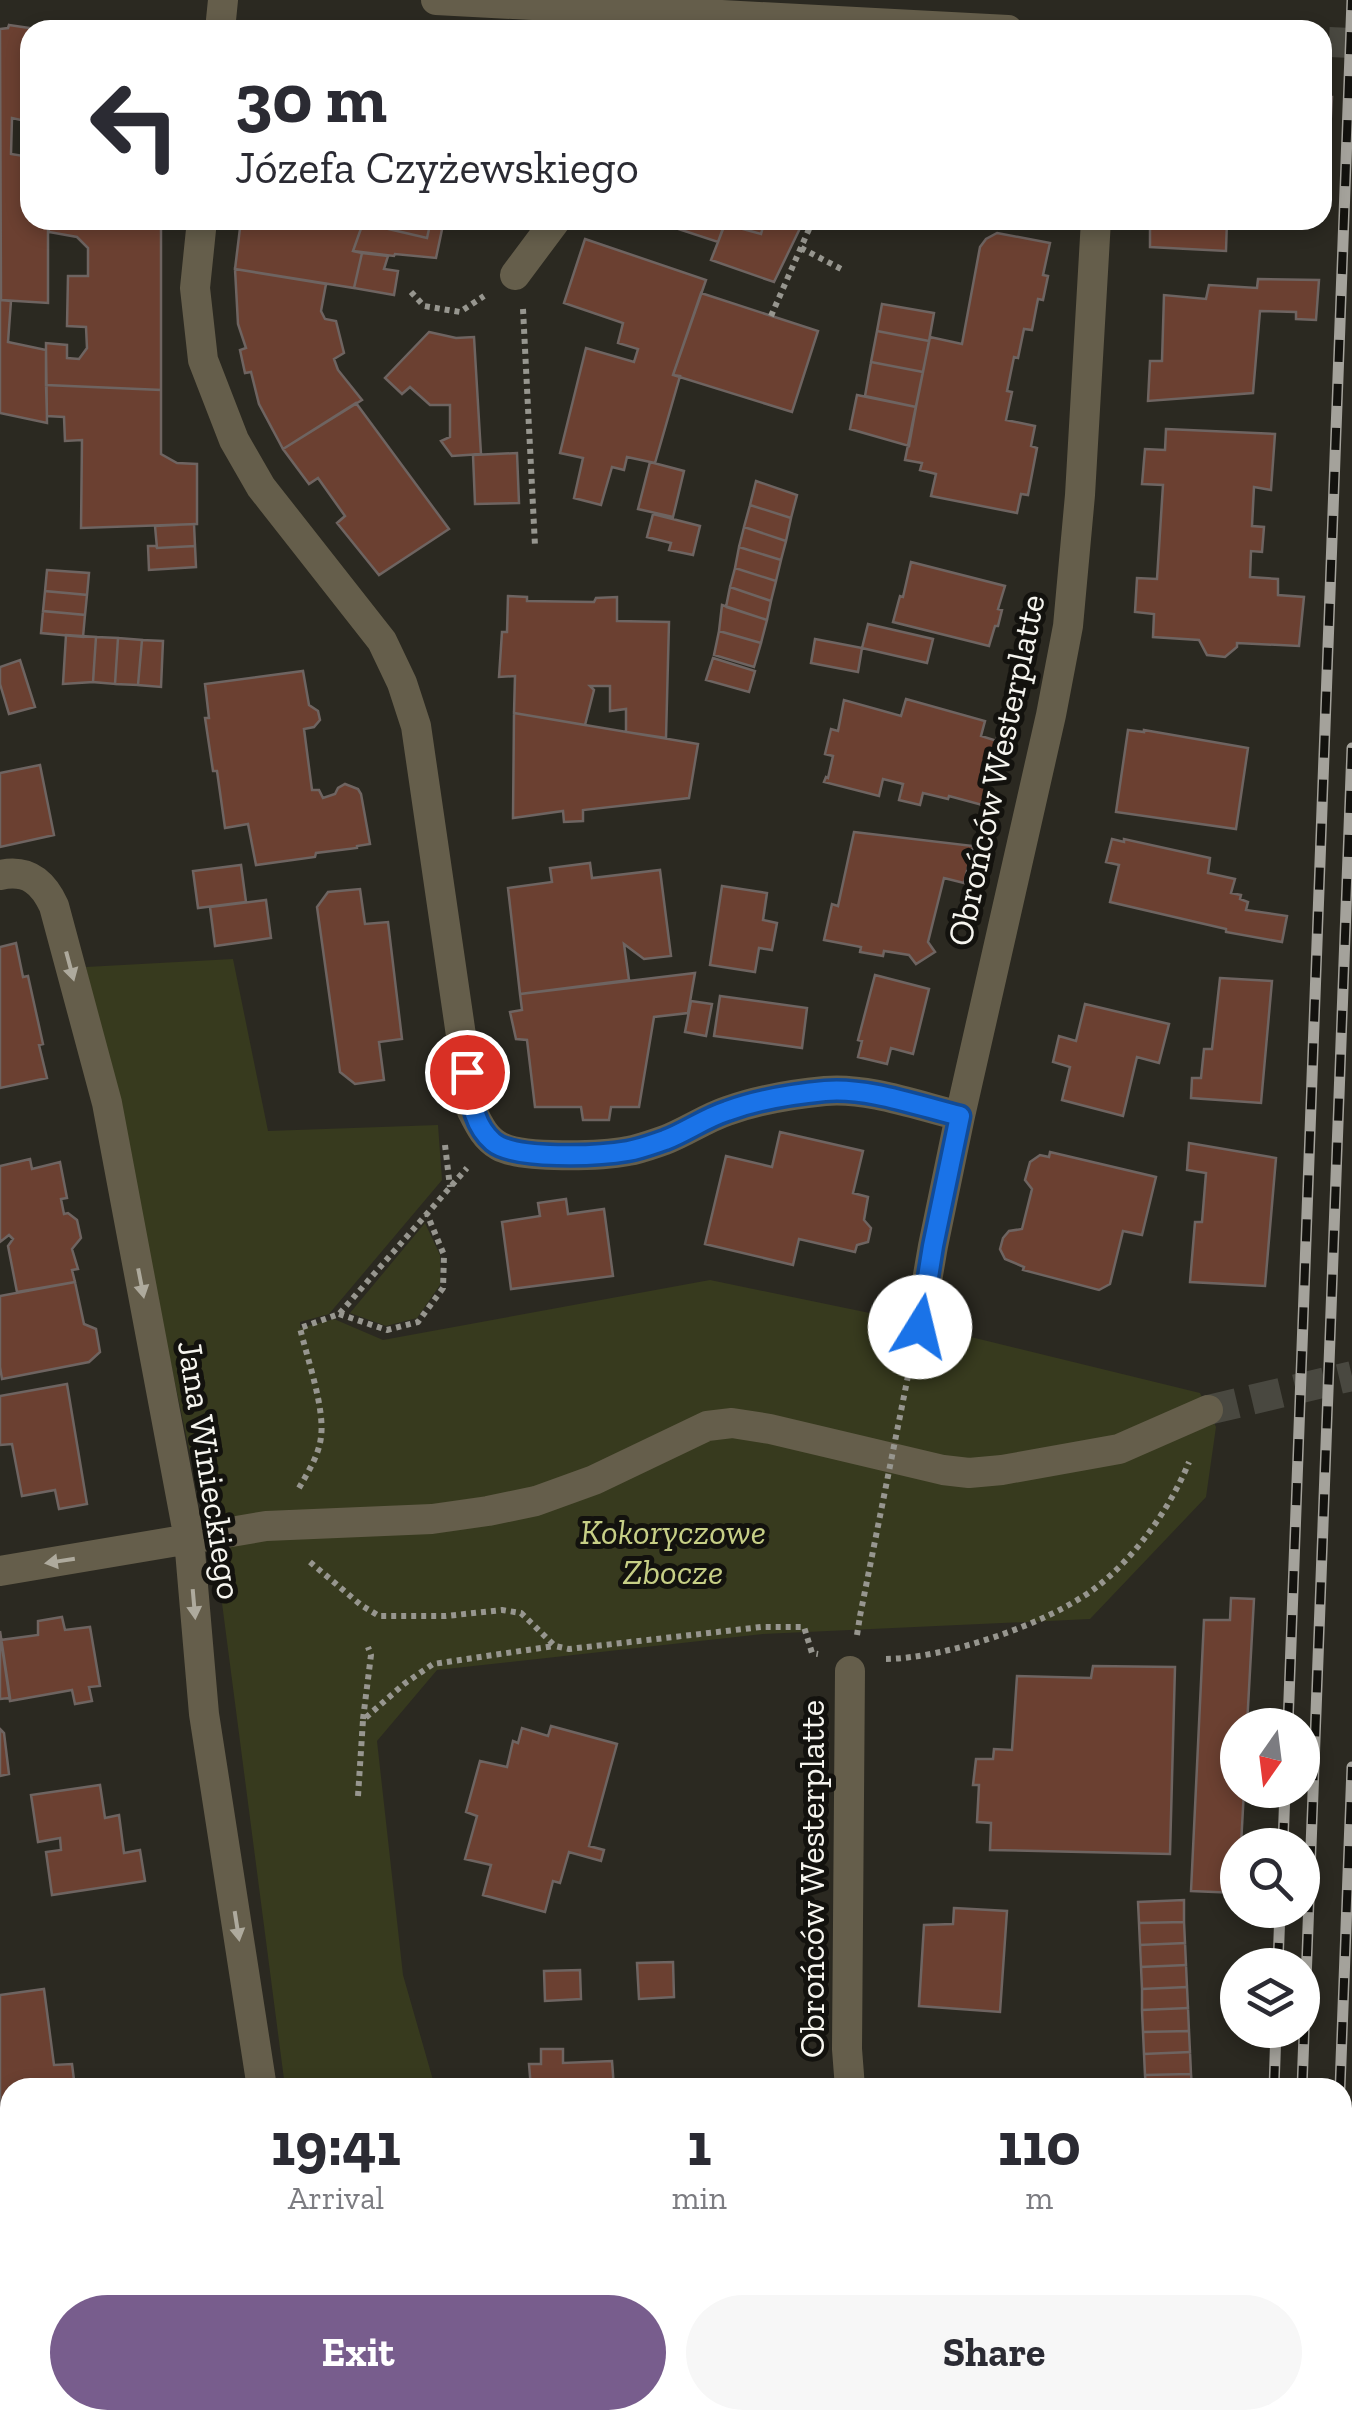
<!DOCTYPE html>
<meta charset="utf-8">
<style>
:root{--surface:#fff;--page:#f7f7f7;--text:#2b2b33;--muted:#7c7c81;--accent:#785d8d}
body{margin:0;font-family:"Zilla Slab",serif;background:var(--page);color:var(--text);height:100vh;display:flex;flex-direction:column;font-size:38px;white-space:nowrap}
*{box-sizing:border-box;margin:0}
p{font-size:32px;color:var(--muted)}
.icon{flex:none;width:55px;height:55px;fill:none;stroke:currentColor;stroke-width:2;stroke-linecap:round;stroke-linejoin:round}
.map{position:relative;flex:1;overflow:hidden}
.side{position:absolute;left:0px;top:2078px;width:1352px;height:352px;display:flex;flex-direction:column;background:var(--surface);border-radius:30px 30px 0 0;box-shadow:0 5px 15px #0003}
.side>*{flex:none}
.hud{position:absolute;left:20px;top:20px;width:1312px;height:210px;border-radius:30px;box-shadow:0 5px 15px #0003;background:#fff;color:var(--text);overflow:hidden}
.needle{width:65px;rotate:194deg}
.fabs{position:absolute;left:1220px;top:1708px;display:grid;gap:20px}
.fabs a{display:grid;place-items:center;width:100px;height:100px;border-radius:50%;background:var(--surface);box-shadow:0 5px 15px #0003;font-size:50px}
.pin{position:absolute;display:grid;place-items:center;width:85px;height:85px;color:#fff;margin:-42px;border:5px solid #fff;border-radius:50%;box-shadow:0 2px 10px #0007}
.me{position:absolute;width:110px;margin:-55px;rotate:9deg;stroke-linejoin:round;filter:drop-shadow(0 0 8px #0008)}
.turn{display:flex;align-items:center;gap:35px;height:210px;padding:0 50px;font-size:45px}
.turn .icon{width:130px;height:130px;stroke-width:2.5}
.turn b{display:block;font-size:70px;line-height:85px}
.eta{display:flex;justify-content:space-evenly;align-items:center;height:170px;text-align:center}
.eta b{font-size:60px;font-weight:800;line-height:70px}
.action{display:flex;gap:20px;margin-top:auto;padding:20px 50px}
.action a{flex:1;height:115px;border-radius:60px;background:var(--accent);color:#fff;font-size:40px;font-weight:800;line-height:115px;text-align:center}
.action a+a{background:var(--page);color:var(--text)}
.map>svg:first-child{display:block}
</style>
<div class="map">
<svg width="1352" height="2428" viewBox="0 0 1352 2428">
<rect width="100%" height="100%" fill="#2b2921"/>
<path fill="#373a1e" d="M233,959L268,1131L438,1125L442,1180L329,1314L300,1322V1328L334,1319L383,1340L710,1280L889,1317L1200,1393L1216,1427L1206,1497L1090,1619L763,1634L437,1670L377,1741L403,1975L435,2087H285L222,1603L86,967Z
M425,1223L440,1255V1285L417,1318L386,1326L350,1313Z
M353,2420H492L493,2428H354Z"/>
<path fill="#6b4031" stroke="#6e6461" stroke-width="2.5" d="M9,25L43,30H30V122L12,118L11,154L30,157V220H48V303L1,300L0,29L8,28Z
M1322,97H1332L1327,185H1322Z
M48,220H161V390L46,385V343L67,345V358L79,359L87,348L86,327L67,326L68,276H88V248L77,237L49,232Z
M241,220H364L353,251L362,253L354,288L235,269Z
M364,220H431L427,238L363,223Z
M431,220H444L436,258L395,254L394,256L353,251L363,223L427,238Z
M651,220H726L718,242Z
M726,220H765L761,234L725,224Z
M765,220H804L774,282L711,260L725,224L761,234Z
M1150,220H1227L1226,251L1150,247Z
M997,233L1050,243L1043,275L1048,276L1043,300L1038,299L1032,330L1024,329L1018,358L1014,357L1007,391L1012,392L1006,420L1035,426L1031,446L1037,448L1028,495L1021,494L1017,513L931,496L936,474L920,470L922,463L905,460L930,337L962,344L980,247L986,239Z
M585,239L706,280L673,375L680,376L655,463L627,457L624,470L612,467L601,505L574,498L583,458L560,453L586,348L634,362L638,349L618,343L623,323L564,303Z
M362,253L388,256L384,269L398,271L394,295L354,288Z
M235,269L326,284L321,311L325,319L336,321L344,353L334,359L338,370L362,400L283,449L259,404L251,372L245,373L240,350L246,348L238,324Z
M1258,279L1319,280L1316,320L1296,319V312L1260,311L1253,393L1148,401L1150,361H1162L1164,295L1206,299L1209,285L1257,288Z
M701,293L818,331L792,412L673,375Z
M0,300L11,301L8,342L46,350L47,423L0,413Z
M882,304L934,313L929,341L877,331Z
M877,331L929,341L923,372L871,362Z
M429,332L456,338L474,337L481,454L452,456L441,441L450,437V405H430L410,387L402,394L385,378Z
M871,362L923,372L916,407L865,396Z
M46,385L161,390V454L177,463L197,464V524L81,528L82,440L65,441L64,417L47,416Z
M857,395L916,407L909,446L850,429Z
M356,403L449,529L379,575L337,523L345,516L318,478L309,484L283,449Z
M1166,429L1275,434L1271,490L1254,487L1252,526L1264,527L1262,552L1251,551L1250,577L1278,579V595L1304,597L1299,646L1237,643V647L1225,657L1207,655L1199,640L1153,637L1154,614L1135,612L1137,578L1157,579L1163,485L1142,484L1145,449L1165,450Z
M517,453L519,503L475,504L473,455Z
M650,462L684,471L673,517L638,509Z
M756,481L797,495L791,518L750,505Z
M750,505L791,518L786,541L744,527Z
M653,514L700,526L693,555L669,550L671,543L647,537Z
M194,524L195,546L157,548L155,526Z
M744,527L786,541L781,560L739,547Z
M148,546H156L157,548L195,546L196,567L149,570Z
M739,547L781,560L776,581L735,568Z
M911,562L1005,586L998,609L1002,610L998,626H995L989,646L893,622L900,596L903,597Z
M735,568L776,581L771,601L730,587Z
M47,570L89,573L87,595L45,591Z
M730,587L771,601L767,620L726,607Z
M45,591L87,595L85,615L43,611Z
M508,596L527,597V601L594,602L596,598L617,597V621L669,622L666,738L626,732V709L610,711V686H590L594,690L585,725L514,713L515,676L499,677L502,632H507Z
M722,605L767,620L761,643L719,631Z
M43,611L85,615L83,637L41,633Z
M868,624L933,639L927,663L862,648Z
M719,631L761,643L754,667L714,655Z
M66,635L96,637L93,682L63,684Z
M96,637L118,638L115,684L93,682Z
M118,638L142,640L138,685L115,684Z
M815,639L862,648L858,672L811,663Z
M142,640L163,641L161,687L138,685Z
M713,658L755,671L749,692L706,680Z
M20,660L35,707L9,714L0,684V667Z
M303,671L309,705L318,711L320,720L314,727L304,729L312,790H319L323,798L335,794L338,788L345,784L358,789L361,794L370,844L357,846V848L316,853L315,857L256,865L248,824L225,828L217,771H213L205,718H209L205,684Z
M906,699L985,721L981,736L997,741V738L1003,739L1001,745L999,744L985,800L987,801L986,806L949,796L948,799L923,793L920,805L899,800L903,784L883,779L879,796L824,782L826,777L828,778L833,756L825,754L831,729L838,731L844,700L901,716Z
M514,713L698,744L689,798L583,810V821L564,822L563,811L513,818Z
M1128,730L1144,732V730L1248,748L1236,829L1116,812Z
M40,765L54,835L0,847V773Z
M854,832L973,846L964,883L944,878L928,942L935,952L916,964L909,955L884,951L883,956L860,952L861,947L824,940L832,904L838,906Z
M1112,839L1124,842V839L1210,858L1208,873L1235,879L1231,893L1241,895L1240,899L1248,902L1246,910L1287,916L1282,942L1226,932V929L1110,902L1119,865L1106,862Z
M590,863L592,878L660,870L671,956L644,959L624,944L629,980L520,994L508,888L552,882L550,868Z
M241,865L246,902L198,908L193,871Z
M722,886L767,893L763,920L777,923L772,950L759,948L755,972L710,965Z
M360,889L365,924L388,922L402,1039L379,1042L384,1080L355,1084L340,1072L317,907L328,892Z
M266,900L271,938L215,946L210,907Z
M16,943L23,977L28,976L43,1044L39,1045L47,1078L0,1088V947Z
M695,973L688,1013L654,1017L639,1107H611L609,1120H583L581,1107H535L527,1040L516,1039L510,1012L522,1010L520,994Z
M875,975L929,989L913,1054L891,1048L887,1064L858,1057L862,1041L858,1040Z
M1220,978L1272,981L1261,1103L1191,1098L1192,1078H1201L1204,1049H1212Z
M720,996L807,1008L802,1048L714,1036Z
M691,1001L712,1004L706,1036L685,1032Z
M1085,1004L1169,1024L1159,1063L1137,1057L1123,1116L1062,1100L1070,1067L1053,1062L1059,1036L1076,1041Z
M780,1132L863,1151L853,1193L868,1197L864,1220L871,1228L868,1242L857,1245L855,1252L799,1239L793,1265L705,1244L726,1156L772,1167Z
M1189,1143L1276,1158L1265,1286L1190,1282L1195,1222H1202L1206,1173L1187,1170Z
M1050,1152L1156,1177L1142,1235L1123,1231L1110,1284L1099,1290L1023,1270L1024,1267L1005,1259L1000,1249L1003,1238L1009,1231L1022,1229L1032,1189L1025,1180L1030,1162L1040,1155L1049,1157Z
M30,1159L32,1169L60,1162L67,1198L61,1199L64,1214L68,1213L77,1220L81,1238L72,1249L78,1269L72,1270L75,1282L17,1292L8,1246L13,1239L9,1235L0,1242V1166Z
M566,1199L568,1214L604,1209L613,1276L511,1289L502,1222L540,1216L538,1203Z
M75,1282L84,1324L96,1329L100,1352L89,1362L2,1379L0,1367V1296Z
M67,1384L87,1504L59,1509L55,1490L22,1496L12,1444L0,1445V1396Z
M1231,1598L1254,1599L1247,1725H1238V1790H1244L1241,1845H1238V1893L1191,1891L1204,1620H1230Z
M62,1617L65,1630L90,1627L100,1686L89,1687L92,1701L75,1704L72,1690L10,1701L1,1640L38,1635V1621Z
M0,1631L10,1698L0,1699Z
M1093,1666L1175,1667L1170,1854L990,1850L991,1823L977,1822L979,1785H973L976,1759H993L994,1749L1012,1750L1017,1676L1091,1678Z
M551,1726L617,1744L589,1846L604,1850L601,1861L569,1852L560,1883L553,1881L545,1912L483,1895L491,1865L465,1859L477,1816L466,1812L480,1761L507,1767L513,1741L518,1743L522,1728L548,1736Z
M0,1729L4,1733L9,1774L0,1776Z
M100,1785L105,1818L119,1815L124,1853L140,1850L145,1881L52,1895L46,1852L61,1850L60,1838L38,1842L31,1795Z
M1184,1900V1922L1139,1923L1138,1902Z
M954,1908L1007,1911L1000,2012L919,2006L924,1925L953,1924Z
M1184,1922L1185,1943L1140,1945L1139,1923Z
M1185,1943L1186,1965L1141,1967L1140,1945Z
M673,1962L674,1997L639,1999L637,1963Z
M1186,1965L1187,1987L1142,1989L1141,1967Z
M580,1970L581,1999L545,2001L544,1971Z
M1187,1987L1188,2008L1142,2010V1989Z
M44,1989L54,2065L72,2064L75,2088H10V2105L0,2106V1995Z
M1188,2008L1189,2031L1143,2032L1142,2010Z
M1189,2031L1190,2052L1144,2054L1143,2032Z
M541,2049H563V2063L612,2061L614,2088H531L529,2064H541Z
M1190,2052L1191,2074L1145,2075L1144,2054Z
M1191,2074L1192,2088H1146L1145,2075Z
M10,2254V2301L0,2302V2255Z
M644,2420H683V2428H644Z"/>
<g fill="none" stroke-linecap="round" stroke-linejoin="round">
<path stroke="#494840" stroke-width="30" stroke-dasharray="30 15" stroke-linecap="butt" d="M1329,42L1352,43
M1208,1410L1352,1376"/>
<path stroke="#97968f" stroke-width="6" stroke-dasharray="5 5" stroke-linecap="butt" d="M801,248L845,271
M411,292L424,306L460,312L484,296
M523,309L535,546
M771,316L813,220
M445,1145L450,1187
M339,1314L387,1330L418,1322L443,1288L444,1255L427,1214
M299,1488C308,1472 319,1455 321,1437C325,1408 307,1358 300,1328L339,1314L467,1168
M310,1562L361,1605L379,1616H446L502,1610L521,1613L555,1646L569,1649L761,1627H804L812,1653L818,1654
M857,1635L860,1616
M886,1659C946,1658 1045,1625 1094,1589C1134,1559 1170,1509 1189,1462
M363,1719L371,1655L368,1647
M358,1796L363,1720L404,1684L433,1664L554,1646"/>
<path stroke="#655e4b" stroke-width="30" d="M436,0L1008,30
M220,30L223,0
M202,220L195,288L203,360L234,440L261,487L382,641L402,683L416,726L472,1111C479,1125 485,1138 499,1146C522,1159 602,1156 628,1151C640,1149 653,1144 665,1140C686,1132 706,1118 727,1111C758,1100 793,1094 825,1091C867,1087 919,1106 960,1116
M515,275L556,220
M0,875C28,869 43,882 54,906L107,1103L189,1539L204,1714L262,2088
M919,1327L933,1246L960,1116L1051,715L1068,626L1080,495L1096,220
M0,1571L266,1526L432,1519L488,1511L536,1501L594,1480L707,1426L732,1423L770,1429L943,1470L969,1473L1002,1470L1119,1449L1208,1410
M850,2088L847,2049L850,1671
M318,2420V2428
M876,2420V2428
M231,2428L289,2420"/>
<defs>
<path id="rail" d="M1288,1725L1352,0
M1283,1845L1285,1790
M1278,1965L1280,1910
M1274,2088L1276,2030
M1302,2088L1352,748
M1340,2088L1352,1767
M1262,2428V2420
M1290,2428V2420
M1328,2428L1329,2420"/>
</defs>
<use href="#rail" stroke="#a4a29b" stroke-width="11"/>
<use href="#rail" stroke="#13120e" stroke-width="8" stroke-dasharray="22" stroke-linecap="butt"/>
<path stroke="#97968f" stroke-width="6" stroke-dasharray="5 5" stroke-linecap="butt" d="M860,1616L911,1361"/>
</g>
<defs><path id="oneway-solid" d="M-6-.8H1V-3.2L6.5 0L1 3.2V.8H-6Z" transform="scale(2.5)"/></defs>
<g fill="#aeaa9d">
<use href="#oneway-solid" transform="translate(70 966) rotate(75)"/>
<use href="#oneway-solid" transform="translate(141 1283) rotate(79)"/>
<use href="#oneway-solid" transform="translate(60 1561) rotate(171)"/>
<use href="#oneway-solid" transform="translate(194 1604) rotate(85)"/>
<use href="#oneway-solid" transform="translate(237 1926) rotate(81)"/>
</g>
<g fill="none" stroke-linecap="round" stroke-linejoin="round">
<defs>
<path id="route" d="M467,1072C471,1097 472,1124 493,1142C514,1160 599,1156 628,1151C640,1149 653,1144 665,1140C686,1132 705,1118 727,1111C757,1100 793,1094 825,1091C867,1087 919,1106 960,1116L933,1246L920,1327"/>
</defs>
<use href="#route" stroke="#114b97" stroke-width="25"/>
<use href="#route" stroke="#1a73e8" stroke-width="18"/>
</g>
<g text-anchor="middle" stroke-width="10" stroke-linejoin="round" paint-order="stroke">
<g font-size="35" fill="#f6f5ef" stroke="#13120e">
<text transform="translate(996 770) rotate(-78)" y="12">Obrońców Westerplatte</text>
<text transform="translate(210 1470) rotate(81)" y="12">Jana Winieckiego</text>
<text transform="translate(812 1879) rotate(-90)" y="12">Obrońców Westerplatte</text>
</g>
<g font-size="35" font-style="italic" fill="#c7cf86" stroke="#13120e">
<text x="673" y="1544">Kokoryczowe<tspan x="673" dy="40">Zbocze</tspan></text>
</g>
</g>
</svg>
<div class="fabs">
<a><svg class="needle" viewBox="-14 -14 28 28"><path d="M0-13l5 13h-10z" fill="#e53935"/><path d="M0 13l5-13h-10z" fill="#7c7c81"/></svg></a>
<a><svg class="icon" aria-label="search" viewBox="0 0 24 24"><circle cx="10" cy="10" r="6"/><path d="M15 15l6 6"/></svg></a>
<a><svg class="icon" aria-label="layers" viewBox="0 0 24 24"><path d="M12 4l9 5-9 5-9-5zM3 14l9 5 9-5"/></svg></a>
</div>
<div class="pin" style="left:467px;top:1072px;background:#d93025"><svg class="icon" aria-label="arrive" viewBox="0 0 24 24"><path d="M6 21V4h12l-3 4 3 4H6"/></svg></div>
<svg class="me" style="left:920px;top:1327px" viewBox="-20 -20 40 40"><circle r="19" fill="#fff"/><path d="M0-13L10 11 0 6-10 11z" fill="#1a73e8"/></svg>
<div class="hud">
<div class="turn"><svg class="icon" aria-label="left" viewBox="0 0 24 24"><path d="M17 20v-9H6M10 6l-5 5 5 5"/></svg><div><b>30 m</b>Józefa Czyżewskiego</div></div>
</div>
<section class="side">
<div class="eta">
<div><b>19:41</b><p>Arrival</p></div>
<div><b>1</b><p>min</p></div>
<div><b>110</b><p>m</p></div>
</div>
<div class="action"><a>Exit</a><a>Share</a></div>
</section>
</div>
